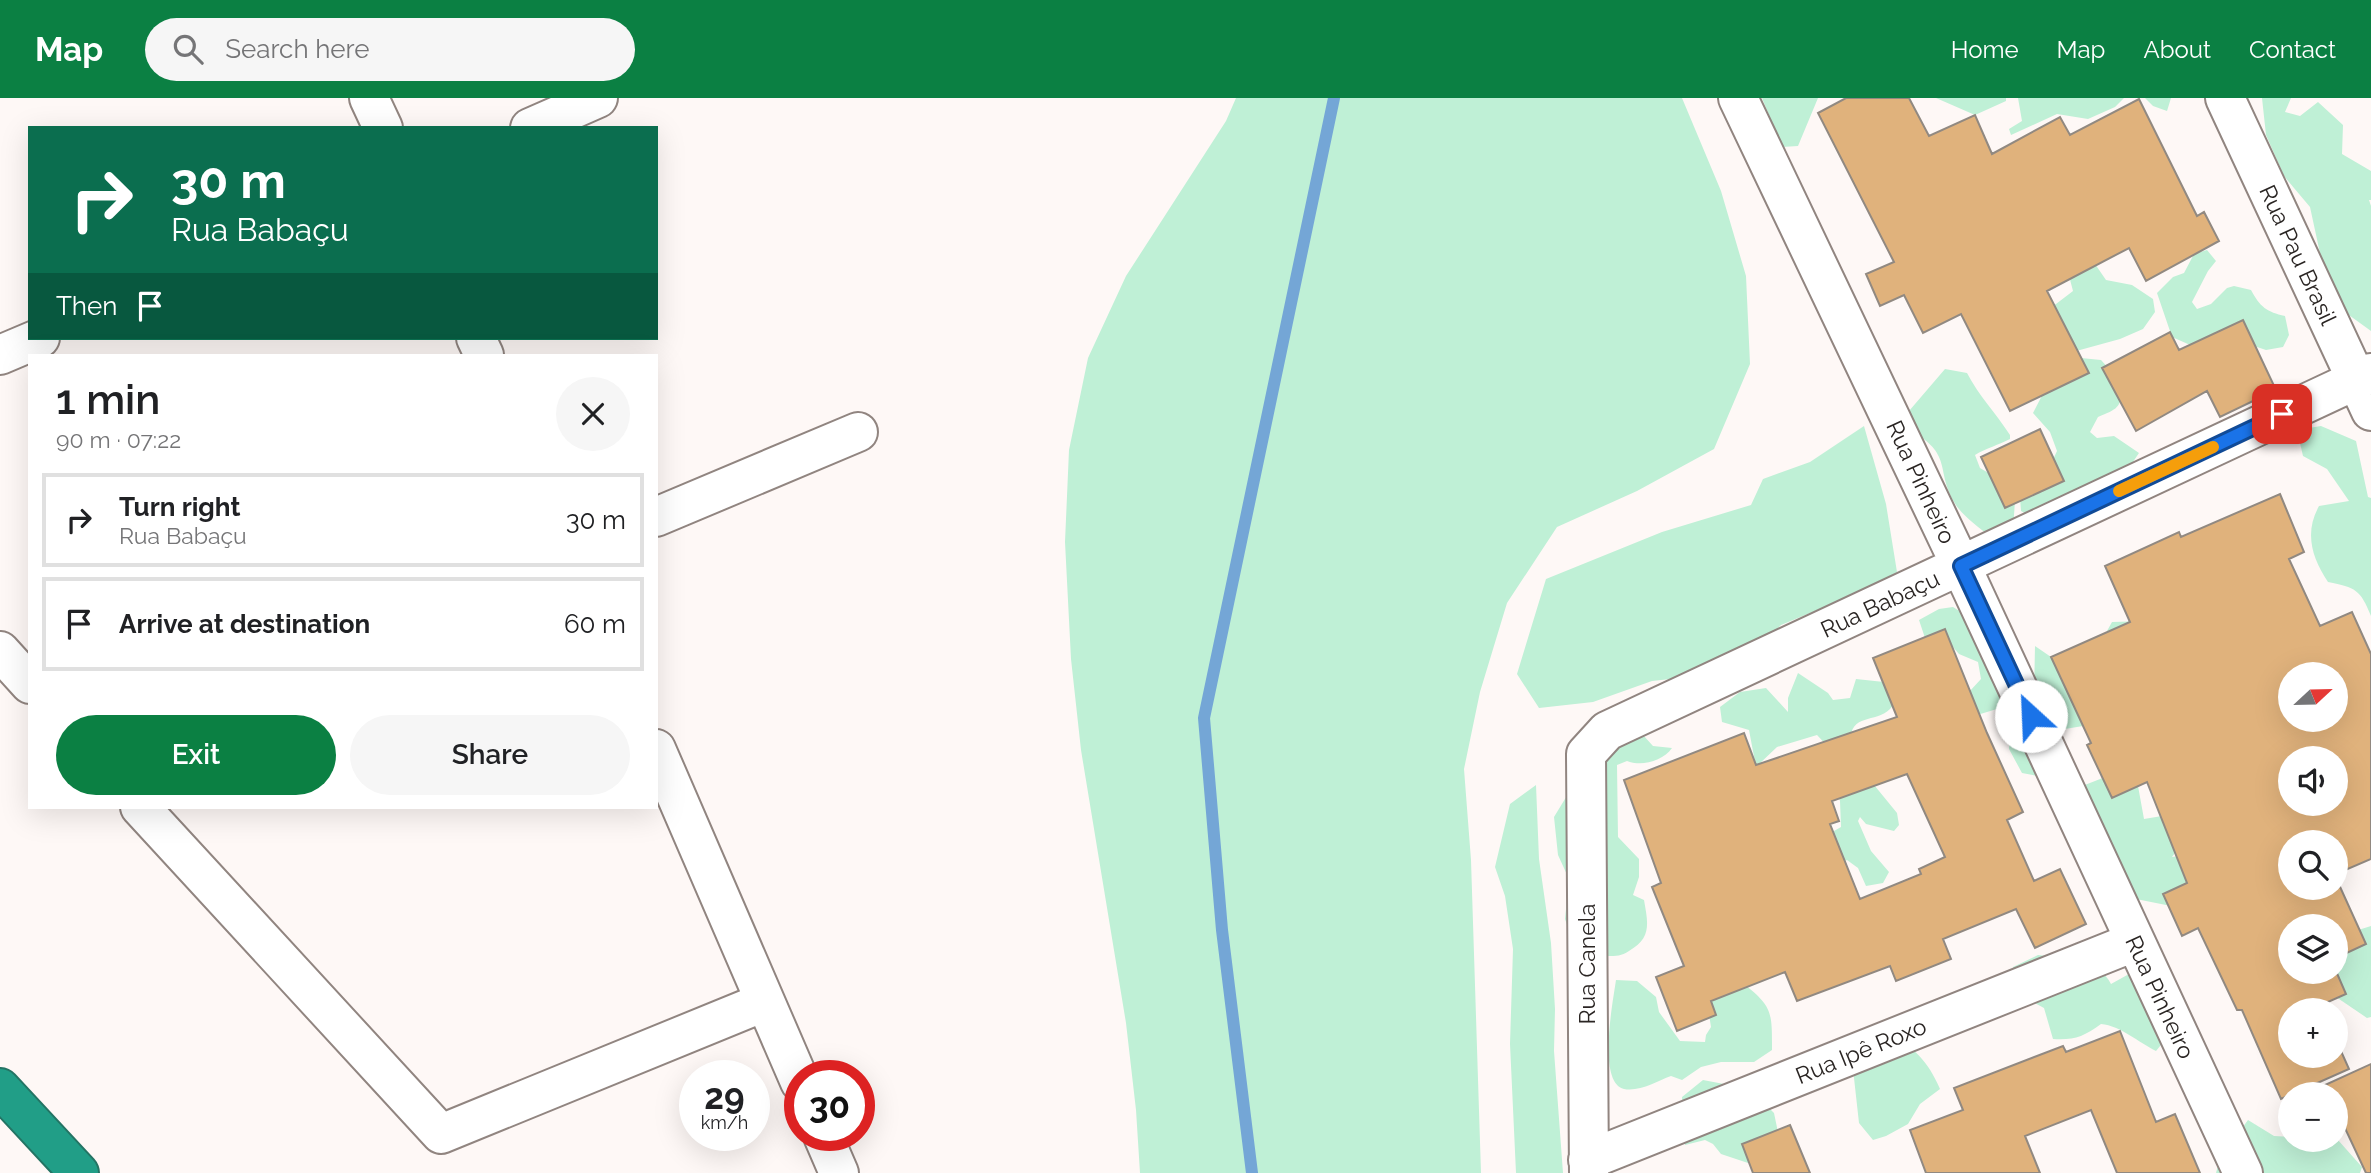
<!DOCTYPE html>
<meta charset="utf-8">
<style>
:root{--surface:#fff;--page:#f6f6f6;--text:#202124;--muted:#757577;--line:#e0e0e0;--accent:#0b8043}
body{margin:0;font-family:Raleway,sans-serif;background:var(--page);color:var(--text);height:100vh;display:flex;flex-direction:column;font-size:26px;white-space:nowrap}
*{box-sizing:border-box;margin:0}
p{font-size:23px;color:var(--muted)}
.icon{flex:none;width:38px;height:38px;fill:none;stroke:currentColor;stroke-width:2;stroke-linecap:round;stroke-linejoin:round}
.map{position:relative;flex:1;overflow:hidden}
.drawer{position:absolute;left:28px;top:256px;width:630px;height:455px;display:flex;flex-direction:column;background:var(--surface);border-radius:0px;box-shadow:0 7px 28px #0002}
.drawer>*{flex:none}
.top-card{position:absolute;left:28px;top:28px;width:630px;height:214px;border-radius:0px;box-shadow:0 7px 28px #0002;background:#0b6e4f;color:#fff;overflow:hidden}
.needle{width:46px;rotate:68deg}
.buttons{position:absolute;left:2278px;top:564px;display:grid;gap:14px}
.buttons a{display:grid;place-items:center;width:70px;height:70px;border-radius:50%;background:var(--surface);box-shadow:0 7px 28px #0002;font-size:35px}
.speed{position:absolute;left:679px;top:962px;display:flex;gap:14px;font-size:35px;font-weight:700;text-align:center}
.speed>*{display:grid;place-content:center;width:91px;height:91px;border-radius:50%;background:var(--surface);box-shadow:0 7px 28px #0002;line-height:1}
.speed small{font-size:18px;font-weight:400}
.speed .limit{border:10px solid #d22;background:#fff;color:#111}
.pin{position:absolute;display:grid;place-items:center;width:60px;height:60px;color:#fff;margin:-30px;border-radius:14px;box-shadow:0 4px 10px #0006}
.me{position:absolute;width:77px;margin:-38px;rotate:335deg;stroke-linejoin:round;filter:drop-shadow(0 0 5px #0008)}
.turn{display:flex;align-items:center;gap:24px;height:147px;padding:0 28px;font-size:32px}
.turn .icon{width:91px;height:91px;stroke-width:2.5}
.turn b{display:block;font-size:49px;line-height:60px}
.then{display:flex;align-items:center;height:66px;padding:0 28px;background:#0003;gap:14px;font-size:26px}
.round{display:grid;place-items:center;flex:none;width:74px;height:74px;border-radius:37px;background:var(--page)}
.overview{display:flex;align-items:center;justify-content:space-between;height:119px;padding:0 28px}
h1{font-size:42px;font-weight:600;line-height:52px}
.action{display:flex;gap:14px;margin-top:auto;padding:14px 28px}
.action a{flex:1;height:80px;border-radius:42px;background:var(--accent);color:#fff;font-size:28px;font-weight:600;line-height:80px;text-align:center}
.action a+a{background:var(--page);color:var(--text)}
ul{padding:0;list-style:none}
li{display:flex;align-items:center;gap:21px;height:94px;margin:0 14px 10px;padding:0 14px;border:4px solid var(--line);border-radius:0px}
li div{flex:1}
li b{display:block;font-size:26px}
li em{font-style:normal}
header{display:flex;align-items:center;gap:42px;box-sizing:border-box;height:98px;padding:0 35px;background:var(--accent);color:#fff}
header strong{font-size:33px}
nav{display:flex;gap:38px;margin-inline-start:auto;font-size:24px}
.search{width:490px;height:63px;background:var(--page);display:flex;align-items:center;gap:18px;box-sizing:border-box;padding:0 24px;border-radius:38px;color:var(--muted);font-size:26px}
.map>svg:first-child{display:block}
</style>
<header>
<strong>Map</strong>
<div class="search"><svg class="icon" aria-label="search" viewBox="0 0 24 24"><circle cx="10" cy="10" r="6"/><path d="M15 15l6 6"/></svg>Search here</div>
<nav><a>Home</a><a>Map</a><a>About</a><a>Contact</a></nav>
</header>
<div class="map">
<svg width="2371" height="1075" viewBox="0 0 2371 1075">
<rect width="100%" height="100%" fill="#fef8f6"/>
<path fill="#bff0d6" d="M1236,0H1682L1721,93L1746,178L1750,266L1714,351L1637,393L1557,429L1507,505L1480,594L1464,671L1471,762L1481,1075H1140L1136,1012L1126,925L1081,652L1071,561L1065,444L1069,352L1088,260L1126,178L1226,23Z
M1762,0H1818L1798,48L1782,49Z
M1936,0H2006V3L1975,17Z
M2018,0H2124L2115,9L2088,21L2057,16L2011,37L2009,31L2022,23Z
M2145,0H2171L2167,13L2153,8Z
M2262,0H2291L2285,14L2300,18L2318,4L2343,27L2342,56L2371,73V102H2369L2371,108V233L2335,207L2326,183L2310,109L2284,78L2266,37Z
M2207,152L2216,163L2208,173L2192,204L2197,211L2211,206L2227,190L2234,188L2251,192C2260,209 2267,214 2285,218L2289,237L2283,249L2266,252L2251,247L2197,250L2172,239L2157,195L2173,179L2184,175L2194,156Z
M2095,166L2106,182L2132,187L2153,201L2155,214L2143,231L2120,241L2069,255L2038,214L2056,206L2073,193L2067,170Z
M2081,260L2101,262L2121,284C2122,309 2120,310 2098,319L2090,334L2097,340L2114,338L2139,355L2120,383L2037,422L2021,413L2019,387L2048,372L2057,353L2050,334L2033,315L2049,284Z
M1945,271L1967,275C1979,298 1995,314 2010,337V341C1999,347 1986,350 1975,357L1980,370L2002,383L2015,403L2013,431L1990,439C1978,428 1963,419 1954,404C1936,372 1952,358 1915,335L1909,313Z
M1864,328L1886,406L1897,474L1869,490L1850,510H1822L1781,527L1749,559L1698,578L1652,583L1593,604L1539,610L1517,576L1546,481L1662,434L1751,407L1763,381L1810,364Z
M2321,328L2356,343L2368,399L2371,400V518C2360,491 2356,490 2328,484C2312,460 2304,435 2319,408L2349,403L2327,371L2303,358L2297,332Z
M1953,509L1969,519L2038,678L2022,675L2009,651L2010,618L1997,611L1977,617L1969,594L1981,581L1978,564L1959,556L1952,548L1927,546L1919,522L1939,511Z
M2148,523L2120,606L2083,628L2065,631L2038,616L2034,598L2035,548L2051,559L2064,576L2108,540L2107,533L2112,524Z
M1798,575L1828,595L1833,602L1850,600L1856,581L1884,584L1896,601C1894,605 1893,608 1890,611C1875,626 1851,614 1850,644L1833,654L1817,637L1777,649L1756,669L1749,632L1722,624L1720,609L1740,594L1766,590L1788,614V600Z
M1643,637L1653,648L1672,650C1663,663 1641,669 1627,663L1617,667L1618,739L1639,761V779L1633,797L1644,802C1648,825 1652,840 1629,853C1621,858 1617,858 1607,858L1605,853L1571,838L1565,821L1569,781L1558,757L1554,719L1568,696L1572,652Z
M2118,674L2138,688L2144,721L2174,716L2190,735L2172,759L2200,755L2217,748L2171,808L2131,800L2119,783L2123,770L2081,716L2072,692Z
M1870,682L1897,715L1899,727L1894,733L1866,726L1860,719L1858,723L1871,753L1889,774L1883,785L1866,788L1858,770L1847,762L1813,777L1827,737L1841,729L1840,703L1835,687Z
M1536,687L1539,761L1551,845L1555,911L1554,953L1563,1075H1516L1510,946L1513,851L1505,798L1495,769L1510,706Z
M2371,828V919L2367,920L2317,886L2312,873H2336V845L2355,833Z
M2038,857C2061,859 2100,862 2111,886L2138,871L2165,942L2156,953C2138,944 2121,928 2101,926C2083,939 2075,942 2053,941L2044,910L2031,903L2011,886L2013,869Z
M1616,882L1637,883L1656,899L1659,914L1680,943L1705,944L1706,937L1711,929L1708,910L1713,893L1741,884C1773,908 1772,914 1772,952L1754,964H1721L1701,969L1682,982L1671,978C1657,983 1640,994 1624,991C1597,985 1613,903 1616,882Z
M1891,933C1915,953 1927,961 1940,991L1920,1006L1908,1026L1886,1038L1873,1042L1859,1025L1853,971Z
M1703,982L1750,991L1774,1015L1780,1044L1768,1057L1748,1065L1721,1056L1713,1046L1705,1042L1685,1047L1682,999Z
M2248,1022L2274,1038L2291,1039V1041L2338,1042L2362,1069L2360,1075H2216L2220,1060Z"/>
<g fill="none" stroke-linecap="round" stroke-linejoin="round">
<path stroke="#74a6d6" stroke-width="12" d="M1252,1075L1222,832L1204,620L1334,0"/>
</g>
<path fill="#e0b27c" stroke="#918981" stroke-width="2" fill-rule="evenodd" d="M1846,0H1909L1929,38L1975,17L1992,56L2060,19L2070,37L2139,1L2197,118L2204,114L2219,143L2146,183L2129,150L2047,193L2089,275L2010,313L1961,216L1923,235L1904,197L1880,208L1866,176L1894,164L1818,15Z
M2243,222L2276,292L2220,319L2207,293L2136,333L2102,270L2170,234L2179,252Z
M2040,331L2064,383L2005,410L1981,359Z
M2280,396L2304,454L2289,461L2320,528L2352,514L2371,556V761L2336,776V744H2291V789H2336V780L2366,846L2336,860V828H2291V873H2336L2346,896L2321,907L2323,912H2291V957H2336V942L2349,971L2281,1001L2242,912H2237L2198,830L2182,838L2163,796L2187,785L2147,684L2112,700L2087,647L2091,645L2051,559L2130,524L2105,468L2179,434L2181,439ZM2291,576H2336V621H2291ZM2291,660H2336V705H2291Z
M1945,531L1987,635L2023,714L2007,722L2034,783L2060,771L2086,826L2035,850L2016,811L1943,841L1951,861L1896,883L1890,868L1797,903L1785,874L1711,903L1716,917L1677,933L1656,879L1684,868L1652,789L1661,785L1624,682L1744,635L1756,667L1897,619L1873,560ZM1907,676L1945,759L1919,771L1921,776L1860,801L1830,726L1839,723L1832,703Z
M2120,933L2156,1024L2175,1016L2200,1075H2117L2091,1012L2025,1038L2040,1075H1926L1910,1032L1963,1012L1954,990L2063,948L2066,954Z
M2371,966V1075H2366L2336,1011V996H2329L2325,987Z
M1790,1027L1810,1075H1753L1742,1046Z"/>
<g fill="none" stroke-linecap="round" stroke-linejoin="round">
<defs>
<path id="street" d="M369,0L383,30
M1738,0L1961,468L2243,1075
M2225,0L2371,313
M530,30L598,0
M476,240L484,257
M0,257L40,240
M656,419L858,334
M0,553L30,586
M656,651L800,984
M140,709L441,1036L764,904
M823,1038L839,1075
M1588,1062L2134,844
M1589,1075L1586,656L1607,633L2371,275"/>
<path id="highway" d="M0,990L79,1075"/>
</defs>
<use href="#street" stroke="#918580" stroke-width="42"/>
<use href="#highway" stroke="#247464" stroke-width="42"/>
<use href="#street" stroke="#fff" stroke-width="38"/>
<use href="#highway" stroke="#219e87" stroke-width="38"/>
</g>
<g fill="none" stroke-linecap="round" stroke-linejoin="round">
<defs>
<path id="route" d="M2031,618L1961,468L2282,316"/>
</defs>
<use href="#route" stroke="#114b97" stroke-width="18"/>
<use href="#route" stroke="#1a73e8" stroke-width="12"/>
<path stroke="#f59e0b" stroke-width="12" d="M2119,393L2213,349"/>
</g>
<g text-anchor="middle" stroke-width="6" stroke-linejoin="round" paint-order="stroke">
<g font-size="23" fill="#2a2523" stroke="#fff">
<text transform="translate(2298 157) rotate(65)" y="8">Rua Pau Brasil</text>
<text transform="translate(1921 384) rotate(65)" y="8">Rua Pinheiro</text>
<text transform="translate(1880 506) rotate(-25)" y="8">Rua Babaçu</text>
<text transform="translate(1587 866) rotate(-90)" y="8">Rua Canela</text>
<text transform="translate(2160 899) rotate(65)" y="8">Rua Pinheiro</text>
<text transform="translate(1861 953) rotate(-22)" y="8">Rua Ipê Roxo</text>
</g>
</g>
</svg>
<div class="buttons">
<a><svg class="needle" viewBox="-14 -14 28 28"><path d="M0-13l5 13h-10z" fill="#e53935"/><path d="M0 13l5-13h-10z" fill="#757577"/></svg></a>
<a><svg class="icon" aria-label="sound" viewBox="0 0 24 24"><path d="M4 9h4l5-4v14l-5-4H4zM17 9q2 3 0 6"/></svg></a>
<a><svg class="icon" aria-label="search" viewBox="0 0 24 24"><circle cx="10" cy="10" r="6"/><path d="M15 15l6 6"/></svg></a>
<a><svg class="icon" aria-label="layers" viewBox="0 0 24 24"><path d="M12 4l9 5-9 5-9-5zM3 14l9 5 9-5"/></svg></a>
<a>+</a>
<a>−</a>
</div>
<div class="speed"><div>29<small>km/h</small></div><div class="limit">30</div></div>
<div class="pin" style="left:2282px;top:316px;background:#d93025"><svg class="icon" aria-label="arrive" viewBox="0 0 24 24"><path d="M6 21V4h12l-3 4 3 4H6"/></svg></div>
<svg class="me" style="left:2031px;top:618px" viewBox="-20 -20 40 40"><circle r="19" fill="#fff"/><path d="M0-13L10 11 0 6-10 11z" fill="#1a73e8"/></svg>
<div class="top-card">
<div class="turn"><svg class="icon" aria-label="right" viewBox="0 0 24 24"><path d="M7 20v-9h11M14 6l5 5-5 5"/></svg><div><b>30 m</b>Rua Babaçu</div></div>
<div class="then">Then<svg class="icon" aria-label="arrive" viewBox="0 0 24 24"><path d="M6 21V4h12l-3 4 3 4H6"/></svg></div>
</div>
<section class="drawer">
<div class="overview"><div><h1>1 min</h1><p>90 m · 07:22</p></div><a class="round"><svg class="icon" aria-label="close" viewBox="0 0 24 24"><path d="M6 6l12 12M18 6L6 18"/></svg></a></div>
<ul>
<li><svg class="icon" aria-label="right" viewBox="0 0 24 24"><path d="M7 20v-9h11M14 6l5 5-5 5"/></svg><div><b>Turn right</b><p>Rua Babaçu</p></div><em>30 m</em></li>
<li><svg class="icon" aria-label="arrive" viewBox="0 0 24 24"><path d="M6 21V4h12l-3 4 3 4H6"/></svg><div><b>Arrive at destination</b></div><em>60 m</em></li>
</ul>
<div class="action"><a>Exit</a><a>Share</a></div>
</section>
</div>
